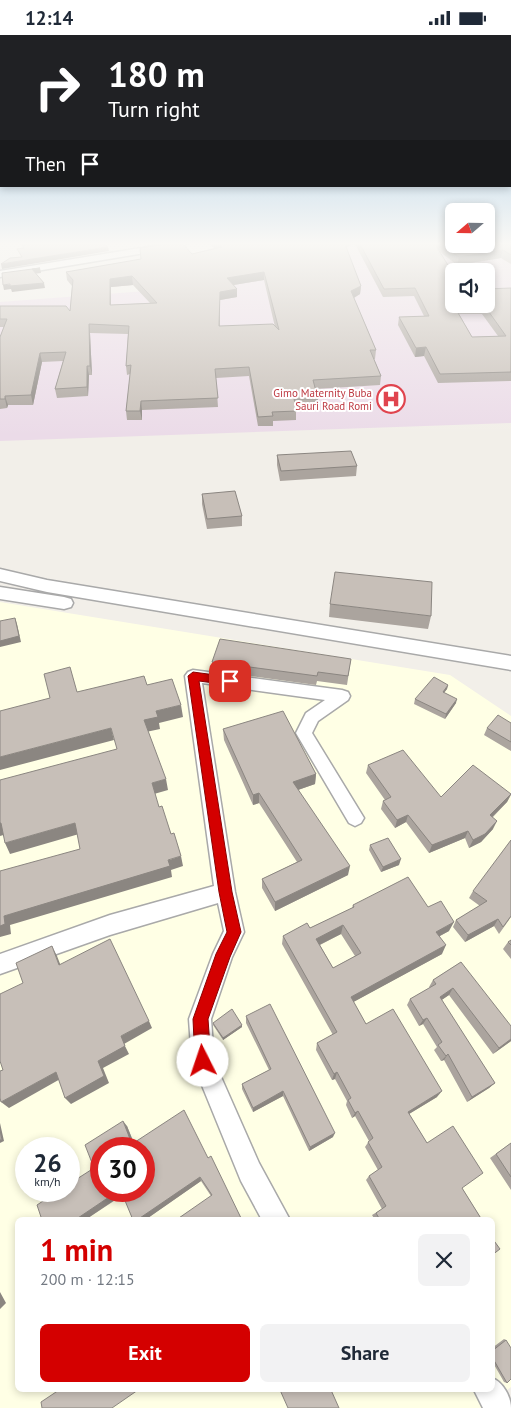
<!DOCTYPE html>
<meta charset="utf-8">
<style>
:root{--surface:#fff;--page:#f2f2f3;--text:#1f2937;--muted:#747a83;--accent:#d40000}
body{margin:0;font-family:"PT Sans",sans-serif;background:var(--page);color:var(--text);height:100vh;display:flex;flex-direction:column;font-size:19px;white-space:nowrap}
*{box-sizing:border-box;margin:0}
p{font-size:16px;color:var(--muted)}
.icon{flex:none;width:28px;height:28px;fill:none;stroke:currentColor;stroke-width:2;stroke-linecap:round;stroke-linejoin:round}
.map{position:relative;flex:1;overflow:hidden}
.side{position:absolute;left:15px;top:1182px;width:480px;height:175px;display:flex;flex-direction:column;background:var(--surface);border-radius:8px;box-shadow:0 2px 8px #0003}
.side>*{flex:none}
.banner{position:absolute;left:0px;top:0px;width:511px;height:152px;box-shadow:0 2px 8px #0003;background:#202124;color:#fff;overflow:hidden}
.needle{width:32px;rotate:250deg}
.tools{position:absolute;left:445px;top:168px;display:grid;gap:10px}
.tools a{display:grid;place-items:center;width:50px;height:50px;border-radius:8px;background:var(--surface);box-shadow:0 2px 8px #0003;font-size:25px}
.speed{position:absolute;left:15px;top:1102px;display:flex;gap:10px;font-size:25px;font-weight:700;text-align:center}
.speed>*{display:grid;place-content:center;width:65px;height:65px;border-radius:50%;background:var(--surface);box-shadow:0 2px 8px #0003;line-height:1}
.speed small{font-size:12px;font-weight:400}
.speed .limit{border:8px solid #d22;background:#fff;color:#111}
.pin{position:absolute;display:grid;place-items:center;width:42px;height:42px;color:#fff;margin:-21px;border-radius:10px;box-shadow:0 2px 8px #0006}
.me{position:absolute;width:55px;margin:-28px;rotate:356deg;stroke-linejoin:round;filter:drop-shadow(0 0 4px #0008)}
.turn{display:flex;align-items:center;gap:18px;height:105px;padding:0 25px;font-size:22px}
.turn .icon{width:65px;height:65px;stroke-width:2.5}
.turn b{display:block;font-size:35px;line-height:42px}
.then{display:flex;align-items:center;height:48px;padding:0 25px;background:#0003;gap:10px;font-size:19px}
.round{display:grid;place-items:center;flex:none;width:52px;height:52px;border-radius:8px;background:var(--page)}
.summary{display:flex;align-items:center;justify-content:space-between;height:85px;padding:0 25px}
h1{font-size:30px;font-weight:800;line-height:38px;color:var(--accent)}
.action{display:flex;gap:10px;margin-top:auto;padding:10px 25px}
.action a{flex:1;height:58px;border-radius:8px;background:var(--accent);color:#fff;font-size:20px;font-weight:800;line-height:58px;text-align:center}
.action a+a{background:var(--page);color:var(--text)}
.status{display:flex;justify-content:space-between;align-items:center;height:35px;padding:0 25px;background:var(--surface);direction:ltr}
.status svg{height:14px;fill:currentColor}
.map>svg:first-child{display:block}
</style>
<div class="status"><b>12:14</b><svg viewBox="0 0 49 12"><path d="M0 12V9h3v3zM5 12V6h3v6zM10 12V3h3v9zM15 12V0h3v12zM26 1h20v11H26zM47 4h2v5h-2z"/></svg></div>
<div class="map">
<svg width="511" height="1373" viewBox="0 0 511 1373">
<rect width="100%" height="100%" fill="#f2efe9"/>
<path fill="#ebdbe8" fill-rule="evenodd" d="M301,209H511V388L0,406V267L226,250ZM454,236H486V269H454Z"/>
<path fill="#ffffe5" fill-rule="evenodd" d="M0,567L450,640L511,681V1352L484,1373H0ZM26,1114H69V1156H26ZM101,1114H144V1156H101ZM18,1185H492V1355H18Z"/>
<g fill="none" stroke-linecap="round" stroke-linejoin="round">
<defs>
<path id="minor" d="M193,635L342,655L348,657L350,661L348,665L318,686L312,698L364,783L361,788L355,791L349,788L296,698L306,678L325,665L202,648L235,857L244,897L232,922L211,984L214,1026L259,1128L290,1185H262L241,1146L192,1026L189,984L213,919L224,896L218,868L110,900L0,939V919L110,880L214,851L185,641L188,637Z
M492,1343C503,1347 511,1362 511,1373H483L474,1355H492Z"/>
<path id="tertiary" d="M165,209H186L181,212L0,242V236Z
M0,534L47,545L511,621V635L47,557L0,546Z
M0,552L64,562L71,564L73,568L71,572L64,574L0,564Z"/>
</defs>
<use href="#minor" stroke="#a9a9a9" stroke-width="3"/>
<use href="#tertiary" stroke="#a9a9a9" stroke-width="3"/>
<use href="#minor" fill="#fff" fill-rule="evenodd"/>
<use href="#tertiary" fill="#fff" fill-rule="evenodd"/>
</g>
<path fill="#aba49e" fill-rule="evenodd" d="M208,209H353L346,212L361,251L360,259L354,263L376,315L375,324H374L381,341L380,350L315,354L318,364L317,373L296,374V385L273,386V391H258L249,341L216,343L218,372L142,375V385H127L126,376L130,339L127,340L126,331L128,299L90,298L92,340H89L88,361L57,363L55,354L63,326L42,327L33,370H8L7,373L0,374V302L4,292H0V271L70,276L72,251L67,245L66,237L192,219L214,213ZM264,245L275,292L220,291V265L237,262L234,250ZM133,250L150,268L111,270V252Z
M355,209H511V229L501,223L457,230L439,216L454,269L511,253V346L438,348L424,321L415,322L398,290L399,282L424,281L414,261L383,262ZM459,279H482L498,301L472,302Z
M277,420L357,431L356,441L280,446L277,430Z
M202,459L242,481V491L207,494L202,469Z
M330,569L431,581L428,594L329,582Z
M351,624L347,650L317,646L316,650L213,636L212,627Z
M448,650L447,654L444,658L456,668L445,684L414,669L415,664Z
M511,688V716L484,700L487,693Z
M223,694L316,739L315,749L298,755L348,840L275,876L262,853V844L297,827L259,768L253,770L224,705Z
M368,730L441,762L511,760L507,767L493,782V794L481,807L469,813L465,803L429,818L406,787L395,793L381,774L383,766L385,765L366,738Z
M370,810L399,830L381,837L369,815Z
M473,856L511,882L499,899L494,891L465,907L453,892L456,885L480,871L469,863Z
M353,870L428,872L449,896L440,901L442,919L353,967L366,989L437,1062L409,1079L427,1108L462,1153L482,1185H375L372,1180L382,1174L366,1145L369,1141L378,1135L365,1112L369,1106L355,1081L352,1083L346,1070L347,1066L335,1044L332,1045L316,1015L317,1008L333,1000L282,909L283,901L310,893L352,873ZM341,899L355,921L333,933L320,910Z
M511,905V924L503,914L508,907Z
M461,927L511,1006L493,1019L449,960L441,965L495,1048L489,1053L467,1067L444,1025L441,1026L434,1015L437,1012L423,989L419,991L407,970L410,964L430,953L429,952L433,945Z
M246,981L333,1102L309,1116L283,1061L253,1077L242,1054V1049L269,1035L246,988Z
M213,988L242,990V992L223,1005L213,990Z
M127,1091L134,1108L208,1123L241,1183L211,1161L201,1146L145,1185H133L123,1160L85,1185H42L94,1133Z
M511,1108V1155L490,1123Z
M504,1304L506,1305L507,1348L504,1347L492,1326V1313Z"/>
<path fill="#8b8681" d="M343,209H353L343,214Z
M108,212L109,216L2,234L1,229Z
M503,215L501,223L457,230L459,222Z
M40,233L41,238L33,239L32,234Z
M264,237V245L227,251V243Z
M132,241L133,250L111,252V279L110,270V244Z
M44,248L45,253L12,257L11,254L4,255L3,250Z
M361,251L360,259L350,265L351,256Z
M237,254V262L220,265V300V257Z
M89,289L90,298L92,340L90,331Z
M426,312L424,321L415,322L416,313Z
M40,318L42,327L33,370L31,360Z
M87,331L89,340L88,361L87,352Z
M5,361L8,370L7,373L5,364Z
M141,366L142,375V385L140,376Z
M15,583L17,589L21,607L0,612V606Z
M448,650L447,654L441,661L443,657Z
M457,664L456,668L445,684L446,679Z
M181,670L183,682L159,688L160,694L146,697L144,685L156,676Z
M111,693L114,705L0,735V722Z
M316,739L315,749L292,757L293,747Z
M166,744L168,755L154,759L152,748Z
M259,758V768L253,770V760Z
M511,759L507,767L486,788L490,780Z
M408,780L406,787L395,793L397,785Z
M497,786L493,794L481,807L469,813L473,805Z
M0,788H1L7,799L0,801Z
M75,788L79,799L10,819L5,808Z
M468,796L465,803L429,818L432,810Z
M181,821L183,831L171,835L172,842L10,890L11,899L0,902V891L4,881Z
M401,824L399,830L381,837L383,832Z
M350,831L348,840L275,876V867Z
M498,884L494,891L465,907L468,900Z
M454,887L449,896L432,905L436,897Z
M343,890L341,899L315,912L316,904Z
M446,910L442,919L348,970L351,962Z
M52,911L57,921L64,939L59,930Z
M453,953L449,960L436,969L440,962Z
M427,983L423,989L419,991L423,985Z
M149,986L152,993L124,1009L129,1019L103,1033L109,1048L71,1069L65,1063L121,1001Z
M242,990V992L223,1005V1003Z
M511,1004V1006L493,1019L499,1013Z
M448,1019L444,1025L441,1026Z
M56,1037L62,1043L9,1073L1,1067Z
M337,1037L335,1044L332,1045L334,1039Z
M495,1048L489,1053L467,1067L472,1062Z
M283,1056V1061L253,1077V1073Z
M442,1056L437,1062L404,1082L408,1077Z
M358,1076L355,1081L352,1083L355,1078Z
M123,1086L127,1091L136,1114L132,1109Z
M0,1088L4,1106L0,1108Z
M335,1098L333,1102L309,1116L310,1112Z
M200,1142L201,1146L145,1185H137Z
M118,1156H123L125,1158L85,1185H75Z
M0,1257L6,1268L0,1274Z"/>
<path fill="#c7bfb8" stroke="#8b8681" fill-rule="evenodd" d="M28,209H105L108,212L1,229L10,223L22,222L17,214L24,213L22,210Z
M164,209H183L192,219L222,212L218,209H345L361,251L351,256L376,315H370L381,341L313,345L318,364H294L297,376L272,377L273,381L258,382L249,332L215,334L218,363L141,366L140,376H126L131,330L126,331L129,291L89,289L90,331H87V352L55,354L66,317L40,318L31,360L5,361V364H0V302L7,284H0V271H66L70,276L73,245L66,237L141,224L140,213ZM264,237L279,295L273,289L219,291L220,257L237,254L227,243ZM132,241L157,268L110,270V244Z
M360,209H435L454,240V269H486V254L511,253V337L440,339L426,312L416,313L399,282L429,281L415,253L384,254ZM484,270L506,301L472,302L454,271Z
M441,209H511V220L503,215L459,222Z
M40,233L32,234L44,248L10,251V249L3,250L2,238Z
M351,416L357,431L281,436L277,420Z
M235,456L242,481L207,484L202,459Z
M335,537L432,547L431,581L330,569Z
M15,583L19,601L0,606V586Z
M220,604L351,624L348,641L318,637L317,641L212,627Z
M70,632L77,657L144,641L147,650L172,644L181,670L156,676L158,682L144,685L166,744L152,748L159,772L162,771L171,799L174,798L181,821L168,825L170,831L4,881L5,889L0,891V836L80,814L75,788L5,808L1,788H0V745L117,714L111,693L0,722V676L50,663L44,639Z
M434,642L448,650L443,657L457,664L446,679L415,664Z
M283,676L316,739L293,747L350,831L275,867L262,844L302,825L259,758L253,760L223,694Z
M498,680L511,688V707L487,693Z
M403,715L441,762L473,730L511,759L490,780L497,786L485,799L473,805L468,796L432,810L408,780L397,785L383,766L391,762L368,730Z
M388,803L401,824L383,832L370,810Z
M511,805V881L503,892L498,884L468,900L456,885L487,866L473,856Z
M408,842L428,872L441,866L454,887L436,897L446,910L351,962L366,989L393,974L442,1056L408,1077L427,1108L453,1091L483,1138L462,1153L482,1185H380L376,1178L386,1171L369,1141L382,1132L368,1107L373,1103L358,1076L355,1078L348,1065L351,1063L337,1037L334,1039L317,1008L337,997L283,901L307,888L310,893L354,872L353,870ZM343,890L361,918L333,933L316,904Z
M110,904L149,986L121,1001L125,1011L98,1026L104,1041L65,1063L56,1037L1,1067L0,1063V1036L3,1035L0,1026V959L23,948L16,928L52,911L59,930Z
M511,905V910L508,907Z
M461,927L511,991V1004L499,1013L453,953L440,962L495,1048L472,1062L448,1019L446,1021L438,1010L442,1007L427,983L423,985L410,964L436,949L433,945Z
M270,969L335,1098L310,1112L283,1056L253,1073L242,1049L271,1034L246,981Z
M232,974L242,990L223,1003L213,988Z
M184,1075L208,1123L211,1121L241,1183L239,1185H176L212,1160L200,1142L137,1185H133L121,1156H144V1114H101V1156H118L75,1185H42L37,1170L58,1156H69V1149L94,1133L85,1110L123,1086L132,1109Z
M0,1095L2,1105H0Z
M511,1108V1142L496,1119Z
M492,1203L500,1214L492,1220Z
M506,1305L511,1313V1344L507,1348L492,1322V1316Z
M59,1355H138L112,1373H42L41,1367Z
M280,1355H331L339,1373H288Z"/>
<linearGradient id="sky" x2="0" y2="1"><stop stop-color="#8fc0e4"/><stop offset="0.52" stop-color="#f9f8f5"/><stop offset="1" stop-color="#f9f8f5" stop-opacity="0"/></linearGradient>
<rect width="511" height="401" fill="url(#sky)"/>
<path fill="#d40000" stroke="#8a0000" d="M193,637L230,642L236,646L230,650L199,646L232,857L241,897L230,922L208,984L211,1026L209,1031L203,1033L198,1031L195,1026L193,984L216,919L227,897L219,857L188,641Z"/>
<defs>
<symbol id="hospital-ring" viewBox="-11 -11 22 22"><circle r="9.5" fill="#fff" stroke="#e0444e" stroke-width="1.5"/><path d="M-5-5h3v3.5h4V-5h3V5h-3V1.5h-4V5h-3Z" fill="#e0444e"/></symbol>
</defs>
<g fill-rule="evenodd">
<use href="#hospital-ring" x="375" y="348" width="32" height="32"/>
</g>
<g text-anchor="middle" stroke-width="4" stroke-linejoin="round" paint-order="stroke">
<g font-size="11" fill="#be3a42" stroke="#fff" text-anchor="end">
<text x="372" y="362">Gimo Maternity Buba<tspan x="372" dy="13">Sauri Road Romi</tspan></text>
</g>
</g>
</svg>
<div class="tools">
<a><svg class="needle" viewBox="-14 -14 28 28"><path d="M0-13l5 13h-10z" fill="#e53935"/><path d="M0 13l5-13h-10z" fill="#747a83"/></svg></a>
<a><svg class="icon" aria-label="sound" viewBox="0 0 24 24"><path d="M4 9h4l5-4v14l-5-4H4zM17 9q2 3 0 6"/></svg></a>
</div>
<div class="speed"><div>26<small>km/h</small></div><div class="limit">30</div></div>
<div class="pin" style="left:230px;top:646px;background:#d93025"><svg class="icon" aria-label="arrive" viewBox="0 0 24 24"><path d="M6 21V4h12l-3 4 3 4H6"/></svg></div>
<svg class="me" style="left:203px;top:1026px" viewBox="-20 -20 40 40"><circle r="19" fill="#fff"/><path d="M0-13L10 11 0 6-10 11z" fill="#d40000"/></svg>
<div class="banner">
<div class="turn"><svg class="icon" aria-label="right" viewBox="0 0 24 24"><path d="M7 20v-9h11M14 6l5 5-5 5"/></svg><div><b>180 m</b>Turn right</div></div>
<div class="then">Then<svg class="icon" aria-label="arrive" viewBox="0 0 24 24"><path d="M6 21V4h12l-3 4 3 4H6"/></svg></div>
</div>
<section class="side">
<div class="summary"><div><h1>1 min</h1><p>200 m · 12:15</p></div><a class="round"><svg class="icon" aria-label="close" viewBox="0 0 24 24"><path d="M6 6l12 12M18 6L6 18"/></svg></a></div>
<div class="action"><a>Exit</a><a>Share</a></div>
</section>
</div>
